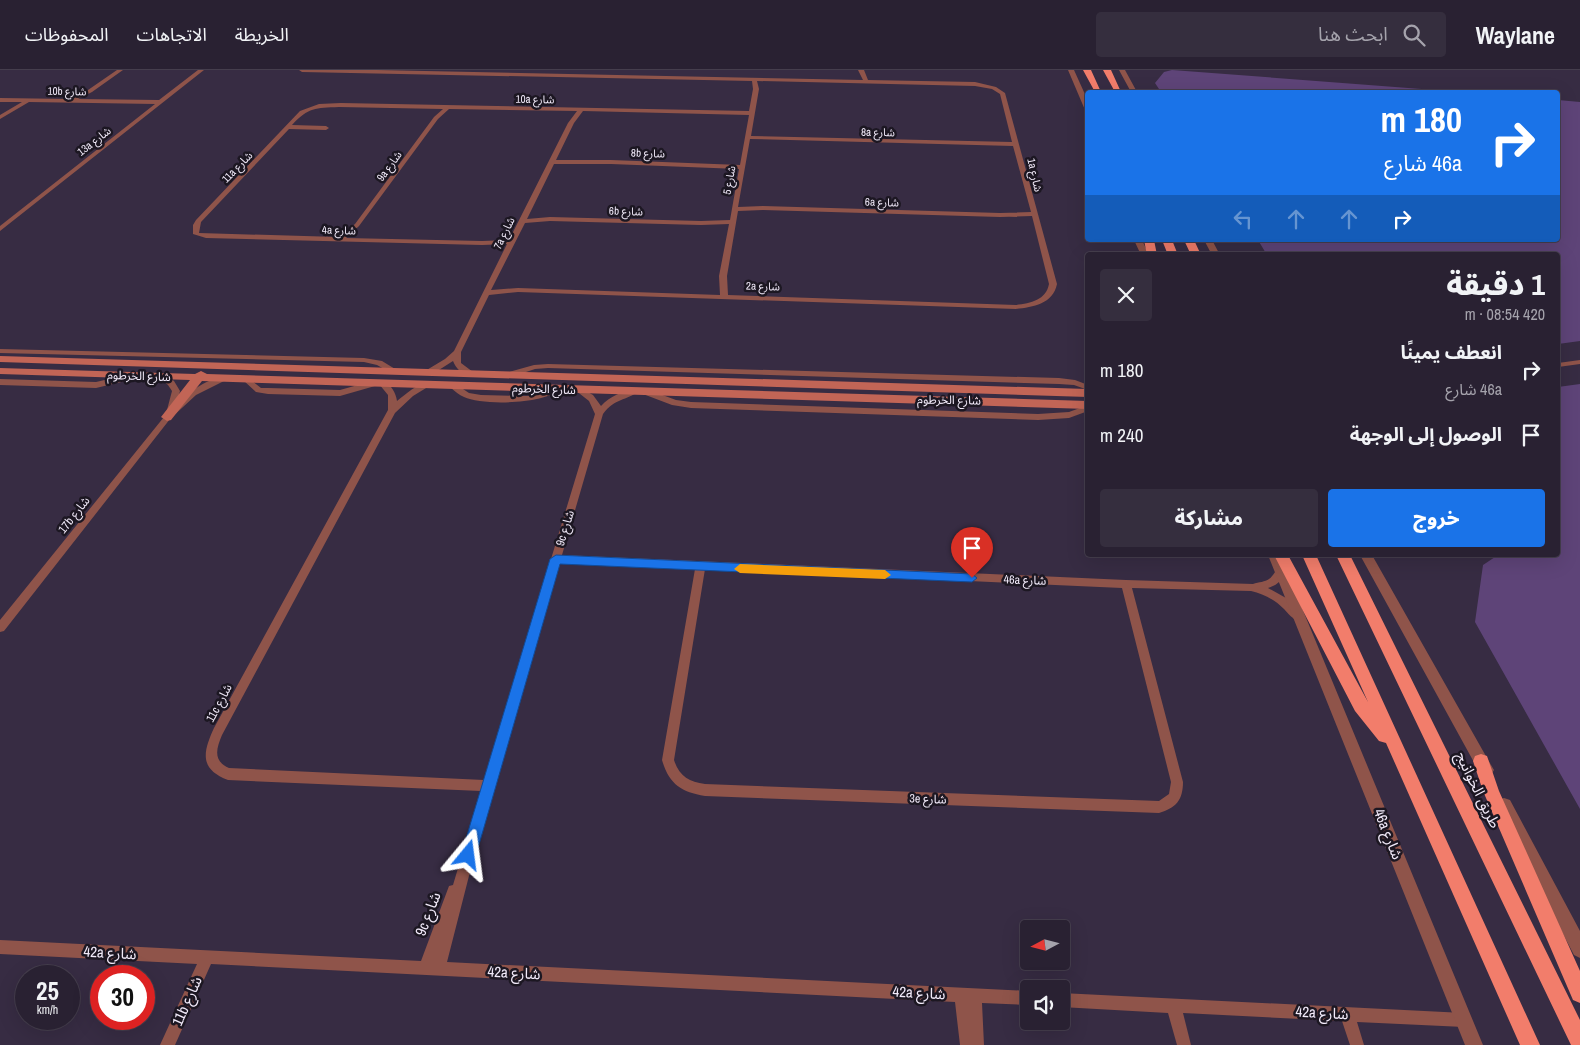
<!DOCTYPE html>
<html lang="ar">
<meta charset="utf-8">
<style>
:root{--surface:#292132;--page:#352e3e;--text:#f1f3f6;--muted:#a5a3ac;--line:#453e4d;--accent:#1a73e8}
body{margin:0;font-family:"Archivo Narrow","Noto Sans Arabic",sans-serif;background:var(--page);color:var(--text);direction:rtl;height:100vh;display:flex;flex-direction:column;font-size:19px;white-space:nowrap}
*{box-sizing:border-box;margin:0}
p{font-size:16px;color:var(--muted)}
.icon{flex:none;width:28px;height:28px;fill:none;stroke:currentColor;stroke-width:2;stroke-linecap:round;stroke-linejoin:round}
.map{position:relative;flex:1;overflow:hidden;direction:ltr}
.panel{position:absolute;left:1085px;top:182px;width:475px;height:305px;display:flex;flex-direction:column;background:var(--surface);border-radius:5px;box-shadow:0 5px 20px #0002,0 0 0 1px var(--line);direction:rtl}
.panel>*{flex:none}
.hud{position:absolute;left:1085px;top:20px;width:475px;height:152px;border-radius:5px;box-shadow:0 5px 20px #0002,0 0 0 1px var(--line);direction:rtl;background:#1a73e8;color:#fff;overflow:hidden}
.needle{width:32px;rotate:263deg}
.fabs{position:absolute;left:1020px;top:850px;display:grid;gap:10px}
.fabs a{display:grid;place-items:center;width:50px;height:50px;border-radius:5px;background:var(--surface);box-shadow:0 5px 20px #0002,0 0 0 1px var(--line);font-size:25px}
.speed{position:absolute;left:15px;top:895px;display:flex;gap:10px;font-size:25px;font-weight:700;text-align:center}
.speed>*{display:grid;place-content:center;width:65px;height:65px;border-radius:50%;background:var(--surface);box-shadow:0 5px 20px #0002,0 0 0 1px var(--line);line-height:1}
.speed small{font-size:12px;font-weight:400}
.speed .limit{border:8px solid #d22;background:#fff;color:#111}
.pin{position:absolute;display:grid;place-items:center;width:42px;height:42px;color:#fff;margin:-51px -21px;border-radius:50% 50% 50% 0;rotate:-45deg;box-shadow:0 0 5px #0007}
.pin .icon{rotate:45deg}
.me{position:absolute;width:55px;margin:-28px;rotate:16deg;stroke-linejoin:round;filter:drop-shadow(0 0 4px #0008)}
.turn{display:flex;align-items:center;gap:18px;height:105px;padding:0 15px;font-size:22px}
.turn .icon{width:65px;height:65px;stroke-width:2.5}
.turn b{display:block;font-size:35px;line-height:42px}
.lanes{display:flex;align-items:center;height:48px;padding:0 15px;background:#0003;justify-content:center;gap:25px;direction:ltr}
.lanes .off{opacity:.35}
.round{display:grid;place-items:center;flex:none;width:52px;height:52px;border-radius:5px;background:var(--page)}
.headline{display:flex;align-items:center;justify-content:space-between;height:85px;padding:0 15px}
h1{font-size:30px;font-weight:800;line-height:38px}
.cta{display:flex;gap:10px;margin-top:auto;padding:10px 15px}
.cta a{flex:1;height:58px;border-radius:5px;background:var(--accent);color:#fff;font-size:20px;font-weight:800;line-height:58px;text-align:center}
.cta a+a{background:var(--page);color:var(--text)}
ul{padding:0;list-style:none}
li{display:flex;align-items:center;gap:15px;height:65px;padding:0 15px}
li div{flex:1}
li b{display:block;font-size:19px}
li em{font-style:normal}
header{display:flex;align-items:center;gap:30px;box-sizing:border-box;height:70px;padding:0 25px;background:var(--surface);border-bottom:1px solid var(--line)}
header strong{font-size:24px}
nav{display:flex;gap:28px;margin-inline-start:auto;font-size:18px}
.search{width:350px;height:45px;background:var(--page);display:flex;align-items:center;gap:12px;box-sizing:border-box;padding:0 18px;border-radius:5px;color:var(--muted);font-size:19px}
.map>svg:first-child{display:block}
</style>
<header>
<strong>Waylane</strong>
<div class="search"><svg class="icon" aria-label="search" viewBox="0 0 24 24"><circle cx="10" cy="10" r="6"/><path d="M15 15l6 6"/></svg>ابحث هنا</div>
<nav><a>الخريطة</a><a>الاتجاهات</a><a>المحفوظات</a></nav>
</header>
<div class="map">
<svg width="1580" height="975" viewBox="0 0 1580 975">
<rect width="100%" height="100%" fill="#372c43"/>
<path fill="#5e4478" d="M1172,0L1461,22H1161L1155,13L1164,2Z
M1558,30L1580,32V271L1558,274V185H1267L1258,170H1558Z
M1580,314V739L1475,552L1483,495L1498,485H1558V317Z"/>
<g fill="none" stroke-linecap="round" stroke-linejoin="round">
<path fill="#8f544a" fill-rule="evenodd" d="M117,0H123L92,22L78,29L159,30L198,0H204L0,161V156L155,34L29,32L0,49V45L22,32H0V28L70,29L88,20Z
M299,0H377L863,10L858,0H864L868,10L975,12L996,17L1005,23L1057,214C1053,234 1033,237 1016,239L518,222L489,225L461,282V293L473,302V306C464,307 456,299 453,291L431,305H425V301L445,289L454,281L507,174L482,175L206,168L193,164V155L196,150L300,41L319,34L341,33L749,41L753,19L752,11L302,2ZM757,11L975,16L992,19L1000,24L1012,72L751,66L759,19ZM339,37L443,39L434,47L355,154L338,167L199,163L201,152L289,59L326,60L329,58L326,56L292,55C309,37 315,38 339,37ZM449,39L577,41L568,53L509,170L482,171L346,168L359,156L438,49ZM583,41L749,45L740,95L611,90H556L574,53ZM750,69L1013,76L1031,142L1000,143L763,136L738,137ZM554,94H611L739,99L730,150L701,151L550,147L527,149ZM763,140L1000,147L1032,146L1049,214C1046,230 1031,233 1016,235L728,225L727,206L738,141ZM550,151L701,155L729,154L719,206L720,225L518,218L491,220L525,153Z
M0,279L364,288L382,291L400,302L399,304H393L377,295L364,292L0,283Z
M1580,290V294L1558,297V293Z
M548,294L1059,308L1075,310L1088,315V320L1074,315L1059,314L548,298L535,299L508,308L504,305L505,303L534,295Z
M139,302L142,303V307L96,318L0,315V309L96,312Z
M162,303L174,311L180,321L177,333C188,323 212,305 227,307L228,309L196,325L170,349L4,561L0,562V550L168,342L167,340L172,321L168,315L158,306Z
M247,307L261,318H268L340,320L372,311L376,314L375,316L340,326L268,324L256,322L243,310Z
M383,311C391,314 396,323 397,331C406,324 418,312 430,313L431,315L413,326L395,343L222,665C216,679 213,691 229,698L484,710L595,344L589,331L575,320L579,317L593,325L601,336C610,326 622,322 635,318L639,321C626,331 615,328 603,344L562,485L1126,510L1253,514C1259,512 1265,512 1269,509C1276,504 1275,496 1285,498L1286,501C1282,510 1278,515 1268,518L1286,528L1302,546L1301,549C1297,550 1296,551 1293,548C1290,546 1287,542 1284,539C1275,530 1264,524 1251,521L1132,518L1183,712C1183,730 1176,738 1159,743L705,726C681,722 669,714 662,690L695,499L560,493L470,802L447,892L1029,921V935L982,933L984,975H960L955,932L211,894L175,975H160L197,894L0,884V870L421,891L449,816L453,815L481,721L228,710C199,699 203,682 214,658L388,340V325L379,314ZM705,499L1122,518L1171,712L1169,724L1159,731L705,714C689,712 679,706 674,690Z
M454,313L469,323L481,325L527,326L537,325L557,316L561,319C545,334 483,336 464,327C459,325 455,321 451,318V314Z
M646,319L676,330L691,332L1038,344L1069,342L1088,335V341L1069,348L1038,350L691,338L672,335L643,324L642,322Z
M1061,923L1464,943L1469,945L1471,950L1469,955L1464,957L1357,952L1364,975H1350L1342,951L1183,943L1191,975H1177L1168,943L1061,937Z"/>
<path fill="#8f544a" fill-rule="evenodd" d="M1068,0H1074L1088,31V42L1085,40Z
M1119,0H1125L1137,22H1131Z
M1134,170H1142L1149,185H1141Z
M1204,170H1212L1220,185H1212Z
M1268,485H1280L1483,975H1465Z
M1360,485H1372L1491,695L1494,700L1491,705L1486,707L1481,705Z
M1504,728L1510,730L1580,861V888L1574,885L1498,740L1496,735L1498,730Z"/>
<path fill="#c26556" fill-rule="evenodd" d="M0,286L1088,319V327L0,292Z
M0,298L195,304L201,301L207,304L1088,331V339L202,311L171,350L167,351L161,347L190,310L0,304Z"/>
<path fill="#f27d6b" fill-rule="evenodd" d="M1083,0H1091L1101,22H1095Z
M1103,0H1111L1121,22H1115Z
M1144,170H1154L1157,185H1147Z
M1162,170H1172L1178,185H1168Z
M1184,170H1194L1201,185H1191Z
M1274,485H1288L1368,632L1302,485H1316L1540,975H1520L1386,673L1379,671L1355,641Z
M1336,485H1350L1580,950V975H1571Z
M1481,684L1487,686L1499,721L1580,901V933L1573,930L1483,721L1473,691L1475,686Z"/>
</g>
<path fill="#1a73e8" stroke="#114b97" d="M556,485L972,504L977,508L972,512L560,494L476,785L474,790L468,792L463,790L461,785L550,489Z"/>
<path fill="#f59e0b" d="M740,494L885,500L891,505L885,509L740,503L734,499Z"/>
<g text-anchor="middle" stroke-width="5" stroke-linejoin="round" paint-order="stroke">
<g font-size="11" fill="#f2ebfa" stroke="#1c1722">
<text transform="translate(67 21) rotate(1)" y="4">10b شارع</text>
<text transform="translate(535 29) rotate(1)" y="4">10a شارع</text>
<text transform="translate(878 62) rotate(1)" y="4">8a شارع</text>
<text transform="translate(94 71) rotate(-38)" y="4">13a شارع</text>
<text transform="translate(648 83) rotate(2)" y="4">8b شارع</text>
<text transform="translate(389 96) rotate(-54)" y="4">9a شارع</text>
<text transform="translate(237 97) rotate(-46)" y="4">11a شارع</text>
<text transform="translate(1035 105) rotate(77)" y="4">1a شارع</text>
<text transform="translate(729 110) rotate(-80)" y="4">شارع 5</text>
<text transform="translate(882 132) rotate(2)" y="4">6a شارع</text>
<text transform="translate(626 141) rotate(2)" y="4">6b شارع</text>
<text transform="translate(339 160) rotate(2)" y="4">4a شارع</text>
<text transform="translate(504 163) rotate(-64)" y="4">7a شارع</text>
<text transform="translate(763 216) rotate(2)" y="4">2a شارع</text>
</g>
<g font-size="12" fill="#f2ebfa" stroke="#1c1722">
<text transform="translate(139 306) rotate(2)" y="4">شارع الخرطوم</text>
<text transform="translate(544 319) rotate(2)" y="4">شارع الخرطوم</text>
<text transform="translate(949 330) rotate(1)" y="4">شارع الخرطوم</text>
<text transform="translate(74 445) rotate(-52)" y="4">17b شارع</text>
<text transform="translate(565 458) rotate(-73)" y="4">9c شارع</text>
<text transform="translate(1025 510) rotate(2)" y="4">46a شارع</text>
<text transform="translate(219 633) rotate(-62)" y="4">11c شارع</text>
<text transform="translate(928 729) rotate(2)" y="4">3e شارع</text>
</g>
<g font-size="15" fill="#f2ebfa" stroke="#1c1722">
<text transform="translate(1478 720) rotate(64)" y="5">طريق الخوانيج</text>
<text transform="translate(1388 764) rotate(68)" y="5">46a شارع</text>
<text transform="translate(428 844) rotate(-69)" y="5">9c شارع</text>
<text transform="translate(110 883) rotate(3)" y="5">42a شارع</text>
<text transform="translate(514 903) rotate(3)" y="5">42a شارع</text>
<text transform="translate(919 923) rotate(3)" y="5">42a شارع</text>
<text transform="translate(187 931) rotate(-66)" y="5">11b شارع</text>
<text transform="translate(1322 943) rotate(3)" y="5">42a شارع</text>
</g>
</g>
</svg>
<div class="fabs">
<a><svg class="needle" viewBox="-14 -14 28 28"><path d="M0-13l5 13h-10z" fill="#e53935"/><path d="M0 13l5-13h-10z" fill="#a5a3ac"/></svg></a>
<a><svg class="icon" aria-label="sound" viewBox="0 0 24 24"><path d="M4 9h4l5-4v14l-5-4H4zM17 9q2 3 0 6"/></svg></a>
</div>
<div class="speed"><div>25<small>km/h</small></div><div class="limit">30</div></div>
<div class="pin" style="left:972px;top:508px;background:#d93025"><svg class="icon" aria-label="arrive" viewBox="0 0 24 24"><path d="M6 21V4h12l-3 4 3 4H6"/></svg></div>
<svg class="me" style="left:468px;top:785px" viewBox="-20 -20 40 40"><path d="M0-17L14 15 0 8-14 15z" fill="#1a73e8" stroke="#fff" stroke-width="4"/></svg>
<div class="hud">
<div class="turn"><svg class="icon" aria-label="right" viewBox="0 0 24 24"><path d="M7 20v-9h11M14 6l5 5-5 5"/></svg><div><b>180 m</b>46a شارع</div></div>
<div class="lanes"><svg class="icon off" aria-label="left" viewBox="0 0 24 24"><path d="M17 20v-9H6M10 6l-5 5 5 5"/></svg><svg class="icon off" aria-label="ahead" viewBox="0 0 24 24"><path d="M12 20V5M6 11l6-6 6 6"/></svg><svg class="icon off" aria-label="ahead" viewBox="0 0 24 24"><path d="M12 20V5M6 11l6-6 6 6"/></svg><svg class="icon" aria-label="right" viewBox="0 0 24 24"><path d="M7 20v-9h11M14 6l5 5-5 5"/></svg></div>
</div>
<section class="panel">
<div class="headline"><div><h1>1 دقيقة</h1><p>420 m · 08:54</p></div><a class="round"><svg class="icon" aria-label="close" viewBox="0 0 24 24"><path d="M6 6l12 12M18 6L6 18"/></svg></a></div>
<ul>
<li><svg class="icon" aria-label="right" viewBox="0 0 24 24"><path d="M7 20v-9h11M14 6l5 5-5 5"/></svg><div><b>انعطف يمينًا</b><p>46a شارع</p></div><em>180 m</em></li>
<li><svg class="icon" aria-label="arrive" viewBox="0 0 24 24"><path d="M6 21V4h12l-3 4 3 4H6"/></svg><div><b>الوصول إلى الوجهة</b></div><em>240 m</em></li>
</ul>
<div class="cta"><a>خروج</a><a>مشاركة</a></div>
</section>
</div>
